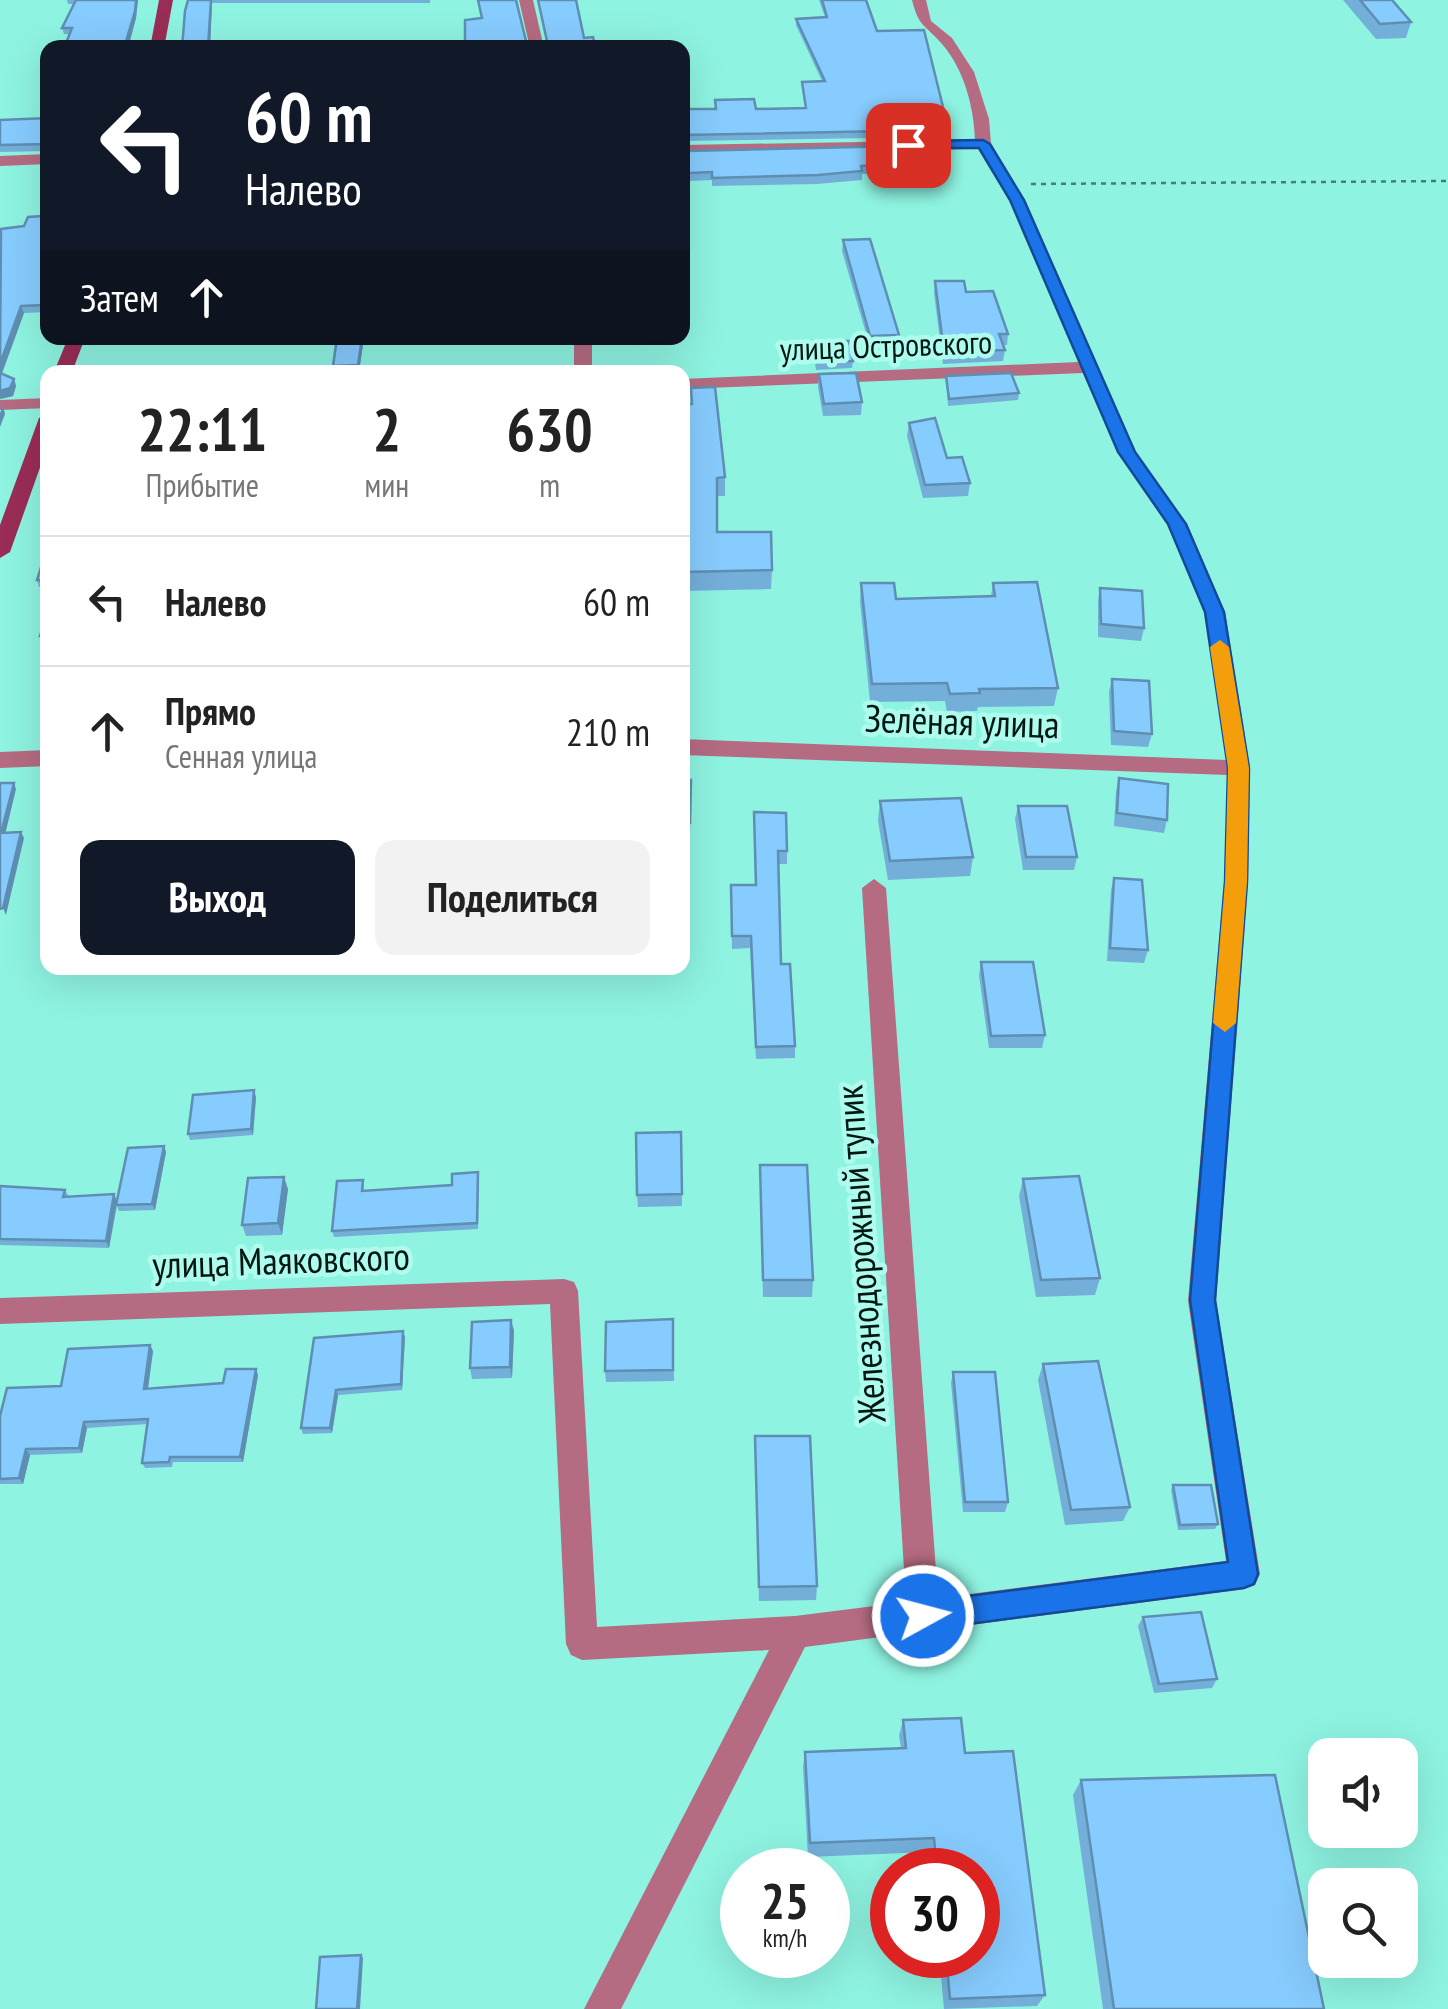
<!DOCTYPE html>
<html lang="ru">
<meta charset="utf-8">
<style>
:root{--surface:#fff;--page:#f2f2f2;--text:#222;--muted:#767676;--line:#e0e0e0;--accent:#111827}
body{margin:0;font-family:"PT Sans Narrow",sans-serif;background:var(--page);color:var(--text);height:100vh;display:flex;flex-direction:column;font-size:38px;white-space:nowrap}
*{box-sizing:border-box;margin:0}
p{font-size:32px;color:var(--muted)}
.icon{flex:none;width:55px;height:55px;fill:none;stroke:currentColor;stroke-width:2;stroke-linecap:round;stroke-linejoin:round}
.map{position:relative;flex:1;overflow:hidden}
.panel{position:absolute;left:40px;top:365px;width:650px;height:610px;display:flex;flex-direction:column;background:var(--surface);border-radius:20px;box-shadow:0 10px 40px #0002}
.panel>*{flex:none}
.banner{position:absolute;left:40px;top:40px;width:650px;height:305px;border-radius:20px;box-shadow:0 10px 40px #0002;background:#111827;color:#fff;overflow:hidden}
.tools{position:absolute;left:1308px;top:1738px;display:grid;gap:20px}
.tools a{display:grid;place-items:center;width:110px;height:110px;border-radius:20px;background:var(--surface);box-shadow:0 10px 40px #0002;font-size:50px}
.speed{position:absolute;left:720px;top:1848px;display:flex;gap:20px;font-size:50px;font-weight:700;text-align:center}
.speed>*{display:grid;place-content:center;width:130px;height:130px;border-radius:50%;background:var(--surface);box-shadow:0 10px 40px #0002;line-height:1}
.speed small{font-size:25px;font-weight:400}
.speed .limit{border:15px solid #d22;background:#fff;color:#111}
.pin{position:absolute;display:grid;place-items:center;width:85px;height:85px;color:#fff;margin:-42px;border-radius:20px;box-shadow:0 5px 15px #0006}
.me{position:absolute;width:110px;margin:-55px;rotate:83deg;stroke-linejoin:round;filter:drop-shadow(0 0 8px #0008)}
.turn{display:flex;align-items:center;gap:35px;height:210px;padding:0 40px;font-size:45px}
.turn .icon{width:130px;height:130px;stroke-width:2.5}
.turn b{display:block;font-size:70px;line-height:85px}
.then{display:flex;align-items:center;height:95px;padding:0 40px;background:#0003;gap:20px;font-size:38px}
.eta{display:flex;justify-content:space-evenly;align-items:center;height:170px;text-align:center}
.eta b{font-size:60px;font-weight:700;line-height:70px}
.primary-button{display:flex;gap:20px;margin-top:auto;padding:20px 40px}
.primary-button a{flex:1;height:115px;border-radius:20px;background:var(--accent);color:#fff;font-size:40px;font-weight:700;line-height:115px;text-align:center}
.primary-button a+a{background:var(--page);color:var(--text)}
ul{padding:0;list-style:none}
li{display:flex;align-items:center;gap:30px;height:130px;padding:0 40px;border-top:2px solid var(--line)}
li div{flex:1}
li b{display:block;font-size:38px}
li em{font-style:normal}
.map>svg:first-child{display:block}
</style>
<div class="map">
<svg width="1448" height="2009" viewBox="0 0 1448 2009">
<rect width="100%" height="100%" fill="#8ef3e1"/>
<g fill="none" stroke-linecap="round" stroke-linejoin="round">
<path stroke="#447e74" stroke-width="2.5" stroke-dasharray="5 5" stroke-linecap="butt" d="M1031,184L1448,181"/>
<path fill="#b56b81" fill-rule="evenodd" d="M519,0H533L544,48H530Z
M912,0H926L931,21L952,38L974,72L989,119L991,144L1025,200L1136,453L1187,524L1225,612L1250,768L1248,882L1216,1301L1260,1574L1255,1585L1244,1589L805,1647L621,2009H584L769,1650L582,1660L571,1655L566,1644L550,1304L0,1324V1298L564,1279L574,1282L578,1291L597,1627L795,1616L906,1602L862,888L874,879L886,888L938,1598L1226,1561L1188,1301L1224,882L1228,775L682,755V739L1227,760L1205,612L1167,524L1118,453L1083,373L682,389V379L1079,362L1009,200L978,149L682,155V145L975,140C974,107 964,69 942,44C925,24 919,28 912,0Z
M48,154V164L0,166V156Z
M574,338H592V372H574Z
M48,398V408L0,410V400Z
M48,750V766L0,768V752Z"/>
<path fill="#992d56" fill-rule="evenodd" d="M159,0H173L164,48H150Z
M68,338H85L72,372H54Z
M48,413V445L10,552L0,558V525L39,418Z"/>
</g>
<path fill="#74afda" d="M67,0H138L136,18L128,48H67L66,43L69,34H64L62,28L74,4H68Z
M188,0H430V3H212L210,48H182Z
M819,0H866L877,31L944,111L943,117H933L937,130L936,137L684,141L682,130L805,108L802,82L822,81L796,25V19L825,17Z
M1343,0H1392L1411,22L1406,38L1376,39Z
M48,118V151L0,152V120Z
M686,151L946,162L945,170L862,174V180L817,184L712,186V180L689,181Z
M48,202V312L24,313L2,374L14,379L16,386L13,396L0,399V243L24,226L42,216Z
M843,240L899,335L898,346L870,347L842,251Z
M935,281L1008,334L1007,345H1003L1005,350L1003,361L943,364L934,293Z
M364,338L359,372H334L333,366Z
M812,341L853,361L852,368L816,370Z
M819,374L862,402L861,415L823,416L818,387Z
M946,376L1019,393L1018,400L948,406Z
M691,388L725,477V496H717V532L772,570L771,589L682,591V404H691Z
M909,423L947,458L970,483L968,496L923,498L907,436Z
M48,545V587H39L37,580Z
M861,583L896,599L991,596L993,583L1058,688L1054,706L978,707L977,711L947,712L945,701L870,702L860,601Z
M1100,588L1144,628L1141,641L1098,637V601Z
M48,612V644H43L40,636Z
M1112,679L1152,734L1148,747L1111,745L1109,692Z
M1119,778L1167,820L1164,833L1114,826L1116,791Z
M682,780H691L690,836H682Z
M880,801L973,857L970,876L888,880L878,821Z
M1018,806L1077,857L1074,870H1023L1015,819Z
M754,812L787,851V864H778L781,964L795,1046V1058L756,1059L750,948L732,949L731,885H755Z
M1114,878L1148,950L1144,963L1107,961L1111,890Z
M981,962L1045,1035L1042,1048H989L979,975Z
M555,968H623L556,970Z
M256,1097L253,1135L190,1140L188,1134Z
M681,1132L682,1206L638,1207L637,1195Z
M164,1146L166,1152L155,1210L119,1211L117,1206L109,1248L0,1245V1247V1186L65,1190L69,1197L117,1201Z
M760,1165L813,1280L812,1297H763Z
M479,1178L478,1229L334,1237L332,1231L363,1180L364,1191L452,1185Z
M1023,1179L1100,1278L1095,1295L1036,1297L1019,1196Z
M288,1189L282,1235L246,1236L242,1225Z
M673,1319L674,1381L606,1382L605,1371Z
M511,1320L514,1331L512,1378L472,1379L470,1368Z
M405,1337L402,1390L338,1395L332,1433L303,1434L301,1428L314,1338Z
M150,1345L153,1351L148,1389L223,1383L258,1375L243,1462H173L172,1467L145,1468L142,1463L148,1424L87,1428L82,1453L30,1455L23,1484H0V1416L61,1386Z
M1043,1364L1130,1507L1123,1521L1065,1525L1038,1380Z
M953,1372L1008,1502L1005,1512H963L951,1383Z
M755,1436L817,1586L816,1600L759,1601Z
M1173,1485L1218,1524L1215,1529L1178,1530L1171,1490Z
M1143,1617L1217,1679L1212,1688L1154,1693L1138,1626Z
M903,1720L965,1753L1045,1995L1037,2006L944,2009L939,1955H978V1870H931L929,1852L808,1857L803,1767L805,1752L901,1748L899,1736Z
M1081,1780L1324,2009H1103L1073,1795Z"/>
<path fill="#5e8fb2" d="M136,0H138L136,18L128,48H124Z
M211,0L212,3L210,48H208Z
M21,306L24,313L0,378V364Z
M362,338H364L359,372L358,365Z
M14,379L16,386L13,396L0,399V391Z
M3,406L5,414L0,427V413Z
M14,783L16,789L4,839L1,833Z
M21,832L24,838L6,915L3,908Z
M254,1090L256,1097L253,1135L251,1129Z
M164,1146L166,1152L155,1210L152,1204Z
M284,1177L288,1189L282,1235L278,1223Z
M114,1194L117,1201L109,1248L106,1241Z
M511,1320L514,1331L512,1378L510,1367Z
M403,1331L405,1337L402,1390L401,1384Z
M150,1345L153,1351L147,1395L144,1389Z
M256,1369L258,1375L243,1462L240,1457Z
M336,1390L338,1395L332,1433L330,1428Z
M84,1422L87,1428L82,1453L79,1448Z
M26,1449L30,1455L23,1484L19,1478Z
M361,1955L363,1958L360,2009H357Z"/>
<path fill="#87ccfe" stroke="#5e8fb2" stroke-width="2.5" d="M76,0H136L135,11L124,48H83L85,43H66L72,28H62Z
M188,0H211L208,48H182L185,11Z
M478,0H516L527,45L544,46L547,41L538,0H576L584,38L593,37L596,48H465V20L482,18Z
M822,0H866L877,31L924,30L944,111H931L937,130L684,135L682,109H716L715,100L754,99L756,109L806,108L802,82L825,81L796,19L827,17Z
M1360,0H1392L1411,22L1380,24Z
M48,118V144L0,145V120Z
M942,145L946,162L861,166L862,171L818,175L712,178V172L689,173L686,151Z
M48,202V300L46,305L21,306L0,364L1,229L24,226L28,217L42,216Z
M870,239L899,335L870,336L843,240Z
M935,281H964L966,292L993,291L1008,334H999L1005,350L944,352Z
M337,338H362L358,365L333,366Z
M812,341H849L853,361L816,363Z
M0,373L14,379L10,388L0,391Z
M856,373L862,402L824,404L819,374Z
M1011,373L1019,393L949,399L946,376Z
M715,387L725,477L717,478V532H771L772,570L682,572V404H692L691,388Z
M935,418L947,458L962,457L970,483L925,485L909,423Z
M48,545V580H37Z
M1037,582L1058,688L979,689L980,693L950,694L947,683L872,684L861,583H894L896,599L995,596L993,583Z
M1100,588L1142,591L1144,628L1101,624Z
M48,612V636H40Z
M1112,679L1149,681L1152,734L1114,731Z
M1119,778L1168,784L1167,820L1117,813Z
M682,780H691L690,823H682Z
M0,783H14L1,833L21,832L3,908L0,909Z
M961,798L973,857L890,861L880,801Z
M1018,806H1067L1077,857H1026Z
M754,812L786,813L787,851H778L781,964H790L795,1046L756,1047L751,936H732L731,885H756Z
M1114,878L1142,880L1148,950L1110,948Z
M981,962H1033L1045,1035L991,1036Z
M254,1090L251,1129L188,1134L193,1095Z
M681,1132L682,1194L637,1195L636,1133Z
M164,1146L152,1204L116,1205L128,1148Z
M760,1165H807L813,1280H763Z
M478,1172L477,1223L332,1231L337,1181L363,1180L362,1191L452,1185V1174Z
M1079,1176L1100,1278L1041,1280L1023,1179Z
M284,1177L278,1223L242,1225L248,1178Z
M0,1186L65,1190L63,1197L114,1194L106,1241L0,1239Z
M673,1319V1370L605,1371L606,1322Z
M511,1320L510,1367L470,1368L472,1322Z
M403,1331L401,1384L336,1390L330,1428H301L314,1338Z
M150,1345L144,1389L223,1383L226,1369H256L240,1457H170L169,1462L142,1463L148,1419L84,1422L79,1448L26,1449L19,1478L0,1479V1416L7,1388L61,1386L68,1349Z
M1098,1361L1130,1507L1071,1510L1043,1364Z
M953,1372H995L1008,1502H965Z
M755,1436H810L817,1586L759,1587Z
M1173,1485H1211L1218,1524L1180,1525Z
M1201,1612L1217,1679L1159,1684L1143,1617Z
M961,1718L965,1753L1013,1751L1045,1995L950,1999L946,1955H978V1870H937L934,1838L810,1843L805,1752L906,1748L903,1720Z
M1275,1775L1324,2009H1114L1081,1780Z
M361,1955L357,2009H316L320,1957Z"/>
<path fill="#1a73e8" stroke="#114b97" stroke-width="2.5" d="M908,141L983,140L990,144L1024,200L1135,452L1186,524L1224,612L1249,768L1247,882L1215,1300L1258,1574L1254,1584L1244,1588L923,1630L912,1626L908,1616L912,1606L923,1602L1228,1562L1190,1300L1225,882L1228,768L1205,612L1168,524L1118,452L1010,200L979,148H903Z"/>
<path fill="#f59e0b" d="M1220,640L1229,647L1249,768L1247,882L1236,1023L1225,1032L1213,1023L1225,882L1228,768L1210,647Z"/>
<g text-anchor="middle" stroke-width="9" stroke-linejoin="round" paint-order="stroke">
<g font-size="32" fill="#021714" stroke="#aefced">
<text transform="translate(886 346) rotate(-2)" y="11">улица Островского</text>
</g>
<g font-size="38" fill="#021714" stroke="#aefced">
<text transform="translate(962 722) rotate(2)" y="13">Зелёная улица</text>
<text transform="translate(861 1254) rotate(-94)" y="13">Железнодорожный тупик</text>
<text transform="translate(281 1261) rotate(-2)" y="13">улица Маяковского</text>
</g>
</g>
</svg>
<div class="tools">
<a><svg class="icon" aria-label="sound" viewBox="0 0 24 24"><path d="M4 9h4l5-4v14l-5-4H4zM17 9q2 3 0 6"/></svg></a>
<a><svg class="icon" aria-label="search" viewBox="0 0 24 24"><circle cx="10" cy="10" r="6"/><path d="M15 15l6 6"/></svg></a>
</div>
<div class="speed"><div>25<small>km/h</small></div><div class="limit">30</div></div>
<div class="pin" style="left:908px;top:145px;background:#d93025"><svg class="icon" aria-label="arrive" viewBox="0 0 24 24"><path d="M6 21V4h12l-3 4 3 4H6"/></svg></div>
<svg class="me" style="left:923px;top:1616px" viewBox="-20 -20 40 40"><circle r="17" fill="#1a73e8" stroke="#fff" stroke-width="3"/><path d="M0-11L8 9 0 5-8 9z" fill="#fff"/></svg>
<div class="banner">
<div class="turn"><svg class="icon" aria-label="left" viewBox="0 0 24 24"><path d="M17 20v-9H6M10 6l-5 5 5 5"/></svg><div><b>60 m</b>Налево</div></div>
<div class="then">Затем<svg class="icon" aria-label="ahead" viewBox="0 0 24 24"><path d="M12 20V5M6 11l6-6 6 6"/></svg></div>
</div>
<section class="panel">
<div class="eta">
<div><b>22:11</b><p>Прибытие</p></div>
<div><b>2</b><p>мин</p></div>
<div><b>630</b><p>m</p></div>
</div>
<ul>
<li><svg class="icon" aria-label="left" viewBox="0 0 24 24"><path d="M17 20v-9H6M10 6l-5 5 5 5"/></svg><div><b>Налево</b></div><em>60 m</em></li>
<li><svg class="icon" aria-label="ahead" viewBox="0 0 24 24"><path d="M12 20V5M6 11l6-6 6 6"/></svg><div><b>Прямо</b><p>Сенная улица</p></div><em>210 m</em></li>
</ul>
<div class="primary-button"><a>Выход</a><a>Поделиться</a></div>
</section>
</div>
